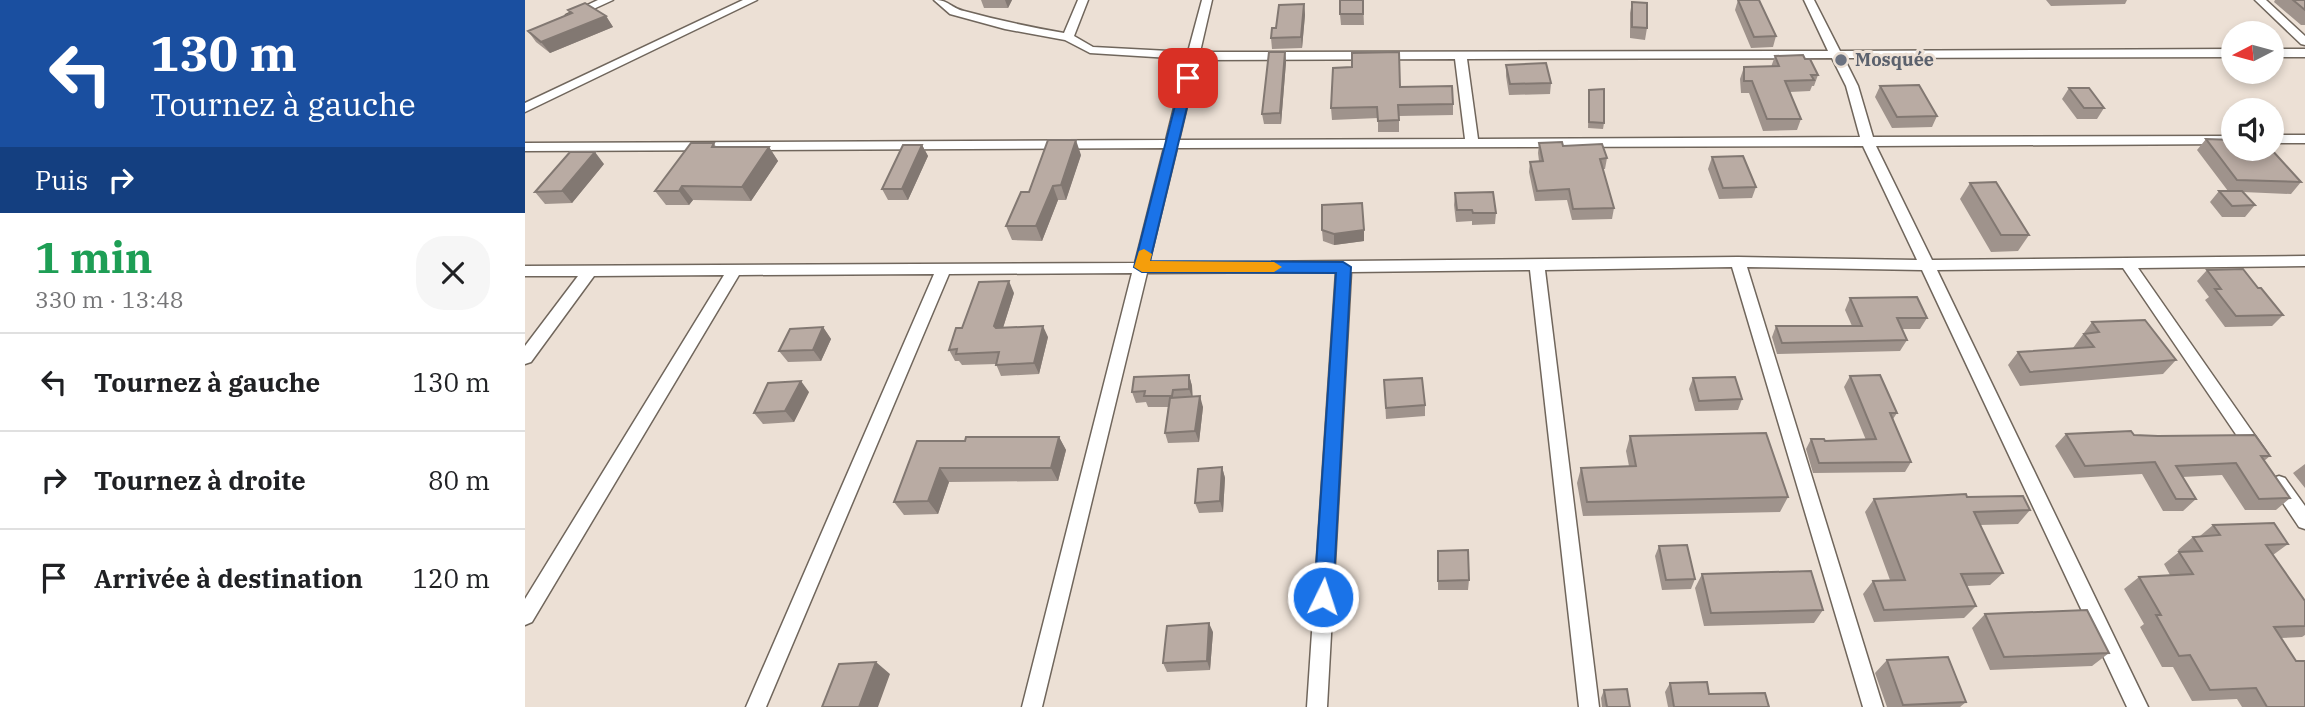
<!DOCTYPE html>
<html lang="fr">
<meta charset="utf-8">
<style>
:root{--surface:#fff;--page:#f6f6f6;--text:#202124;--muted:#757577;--line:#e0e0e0}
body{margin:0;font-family:"IBM Plex Serif",serif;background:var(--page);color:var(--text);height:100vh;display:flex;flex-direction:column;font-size:26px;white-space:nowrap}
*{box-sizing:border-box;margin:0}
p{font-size:23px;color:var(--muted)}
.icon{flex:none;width:38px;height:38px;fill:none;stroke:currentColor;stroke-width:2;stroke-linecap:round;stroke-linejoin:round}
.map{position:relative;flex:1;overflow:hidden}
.panel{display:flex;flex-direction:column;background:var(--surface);width:525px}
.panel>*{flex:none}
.top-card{background:#1a4fa0;color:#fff;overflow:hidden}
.needle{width:46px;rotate:264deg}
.tools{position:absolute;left:1696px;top:21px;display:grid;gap:14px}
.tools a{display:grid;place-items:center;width:63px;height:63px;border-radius:50%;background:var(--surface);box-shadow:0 4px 10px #0003;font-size:35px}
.pin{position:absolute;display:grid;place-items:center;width:60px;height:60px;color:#fff;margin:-30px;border-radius:14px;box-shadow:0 4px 10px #0006}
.me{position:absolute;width:77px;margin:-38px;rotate:4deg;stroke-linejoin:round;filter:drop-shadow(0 0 5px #0008)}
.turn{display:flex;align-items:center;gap:24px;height:147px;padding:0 35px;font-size:32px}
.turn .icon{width:91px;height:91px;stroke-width:2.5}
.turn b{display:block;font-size:49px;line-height:60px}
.then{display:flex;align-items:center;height:66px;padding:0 35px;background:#0003;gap:14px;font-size:26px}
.round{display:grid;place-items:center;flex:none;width:74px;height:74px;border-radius:28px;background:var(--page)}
.overview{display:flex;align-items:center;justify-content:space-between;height:119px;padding:0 35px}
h1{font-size:42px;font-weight:800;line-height:52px;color:#1e9e55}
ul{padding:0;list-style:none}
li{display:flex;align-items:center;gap:21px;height:98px;padding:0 35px;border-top:2px solid var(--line)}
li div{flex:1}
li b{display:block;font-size:26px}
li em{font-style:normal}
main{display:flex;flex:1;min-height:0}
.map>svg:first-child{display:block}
</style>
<main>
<section class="panel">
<div class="top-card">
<div class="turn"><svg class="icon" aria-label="left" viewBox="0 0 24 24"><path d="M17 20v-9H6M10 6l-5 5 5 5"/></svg><div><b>130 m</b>Tournez à gauche</div></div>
<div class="then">Puis<svg class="icon" aria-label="right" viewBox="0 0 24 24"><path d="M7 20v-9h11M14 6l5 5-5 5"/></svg></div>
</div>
<div class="overview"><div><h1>1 min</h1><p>330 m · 13:48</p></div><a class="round"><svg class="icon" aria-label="close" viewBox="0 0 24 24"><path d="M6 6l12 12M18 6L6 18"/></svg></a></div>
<ul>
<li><svg class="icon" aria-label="left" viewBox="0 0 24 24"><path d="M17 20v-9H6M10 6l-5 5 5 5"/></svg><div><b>Tournez à gauche</b></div><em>130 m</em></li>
<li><svg class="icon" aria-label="right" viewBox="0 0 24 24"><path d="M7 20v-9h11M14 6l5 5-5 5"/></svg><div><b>Tournez à droite</b></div><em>80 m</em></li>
<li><svg class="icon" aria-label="arrive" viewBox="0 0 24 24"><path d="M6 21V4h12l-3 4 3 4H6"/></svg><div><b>Arrivée à destination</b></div><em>120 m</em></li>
</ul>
</section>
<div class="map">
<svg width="1780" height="707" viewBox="0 0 1780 707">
<rect width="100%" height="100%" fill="#ece0d5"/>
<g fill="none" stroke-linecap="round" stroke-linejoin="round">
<defs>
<path id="street" d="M73,0H88L51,17L41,15Z
M218,0H232L0,112V103Z
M409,0C425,0 425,8 439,11C472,20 505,27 539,33L553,0H563L549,36L568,47L663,52L677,0H687L675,52L1303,51L1279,0H1289L1315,51L1708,49V57L1319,58L1333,86L1348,137L1708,136V144L1351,146L1407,260L1780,256V266L1613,268L1742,453L1739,458L1733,460L1727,458L1598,268L1412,270L1623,707H1602L1397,270L1222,267L1358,707H1338L1207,267L1020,270L1074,707H1054L1005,270L826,272L802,707H782L811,272L622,273L517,707H497L607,273L424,274L241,707H221L409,274L214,275L7,622L0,625V599L199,275L69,276L6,362L0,364V346L53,276H0V266L610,263L639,148L0,151V143L641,140L661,59L565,53L540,40L480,29L425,14ZM1307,58L1321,86L1335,137L953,139L942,59ZM930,59L940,139L654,140L673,60ZM1338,146L1392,260L1213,257L624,263L652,148Z
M1730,0H1741L1780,36V45L1776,44Z
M1746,49H1780V57H1746Z
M1746,135H1780V143H1746Z
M1754,476L1760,478L1780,506V529L1774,527L1748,488L1745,483L1748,478Z"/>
</defs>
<use href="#street" stroke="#70665c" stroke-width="3"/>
<use href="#street" fill="#fff" fill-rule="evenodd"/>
</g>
<path fill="#9f938c" d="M456,0H487L483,8H459Z
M838,0L839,25H816L815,14Z
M1213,0H1234L1251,36L1248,47L1226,48L1210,10Z
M1521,0H1602L1600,4L1526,6Z
M1750,0H1780V25H1776L1749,2Z
M1107,2L1122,28L1120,40L1105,38V13Z
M779,4L780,15L777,48L747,49L746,38L751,28Z
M43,10L81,16L88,27L25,53L11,42L3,31L45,13Z
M760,52L761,62L756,124H739L737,114Z
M1250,56L1280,59L1293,75L1289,86H1287L1285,91L1265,92L1276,119L1272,130L1238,131L1224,93H1216L1215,79L1219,67H1246Z
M981,65L1026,83L1025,94L984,95L981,76Z
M1355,86L1412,116L1407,127L1367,128L1350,97Z
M875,87L928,104V115L874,116V132H853V118L807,120L806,108Z
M1544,88L1579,108L1572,119H1552L1537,99Z
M1064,90L1079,123L1078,129L1063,128Z
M1681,139L1776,182L1766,194L1718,192L1730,205L1720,217H1697L1685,202L1694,191H1703L1672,150Z
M189,143L191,147H244L253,161L226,201L168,200L164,205H141L130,191Z
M1014,143L1038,146L1082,158L1080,169H1078L1089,208L1087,219L1047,220L1042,200L1010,201L1004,172L1005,162L1014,161L1013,153Z
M397,145L403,156L383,200H363L357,189Z
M556,155L541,200H533L517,241L487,240L481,226L504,192Z
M1187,157L1231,187L1227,198L1194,199L1183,169Z
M79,164L47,203L20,204L10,192Z
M1445,183L1504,235L1493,251L1466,252L1435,199Z
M930,193L971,213L970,224L947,225V221L931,222L929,205Z
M837,203L839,241L809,245L798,241L797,230Z
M1682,270L1733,288L1758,315L1747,326L1700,327L1680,300L1684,297L1672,281Z
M489,293L478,328L523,337L514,374L476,376L471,364L437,365L434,361H430L424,350L437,328Z
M1325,298L1402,318L1395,329H1377L1382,340L1375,351L1252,354L1247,337L1251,326H1327L1320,310Z
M1567,322L1651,360L1638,374L1495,386L1483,365L1493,352L1548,348Z
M298,327L306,339L296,361L263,362L254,351Z
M664,375L667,386V397L678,407L674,442L643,443L640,433L643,407H623L621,402L611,403L607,392Z
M1325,376L1372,413L1368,419L1386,462L1380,472L1288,473L1281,449L1286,439L1300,441L1341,440L1319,387Z
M1168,378L1217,399L1213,410L1170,411L1164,389Z
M859,380L900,405V416L861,419Z
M284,392L269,422L238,424L229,413Z
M1541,434L1609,435L1745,456L1739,461L1765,498L1751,510H1720L1697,475L1657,477L1671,499L1658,511H1638L1617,474L1549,478L1530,446Z
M1105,436L1263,497L1255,512L1058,516L1052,483L1056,468L1104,466L1101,451Z
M534,437L541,450L533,481L424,482L413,514L379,515L369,502L440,441Z
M1780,464V488L1768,473Z
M697,467L700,478L698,512L674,513L670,503Z
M1442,497L1505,510L1493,524L1455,525L1478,573L1465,585L1442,586L1451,606L1439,618L1349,622L1338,594L1348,581L1365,580L1340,512L1349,499Z
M1688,525L1763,544L1748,555L1780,601V635L1777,637L1756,638L1780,707H1717L1712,699L1667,701L1648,667H1637L1615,627L1619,624L1599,589L1614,577L1645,575L1639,564L1654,552L1653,550L1668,537L1675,536Z
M1134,546L1170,579L1166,589L1137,590L1130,556Z
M913,551L944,580L943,590H913Z
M1177,574L1298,610L1289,623L1179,626L1170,588Z
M1460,614L1584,653L1567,666L1465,670L1447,628Z
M688,632L685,670L642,672L638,663Z
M1362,660L1441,702L1435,707H1362L1350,673Z
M1145,683L1184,694L1244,707H1143L1140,692Z
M1079,690L1105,707H1077L1076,698Z"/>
<path fill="#827872" d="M480,0H487L483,8Z
M779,4L780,15L777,48L776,37Z
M81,16L88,27L25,53L16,42Z
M760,52L761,62L756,124L755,113Z
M551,140L556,155L541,200L536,185Z
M397,145L403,156L383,200L377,189Z
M244,147L253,161L226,201L217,187Z
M70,152L79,164L47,203L37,191Z
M157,186L168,200L164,205L154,191Z
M528,186L533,200L517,241L511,226Z
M839,230V241L809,245V234Z
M484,281L489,293L475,337L469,326Z
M518,326L523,337L514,374L509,363Z
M298,327L306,339L296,361L288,350Z
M664,375L667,386L668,400L664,389Z
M276,381L284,392L269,422L260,411Z
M675,396L678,407L674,442L670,431Z
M534,437L541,450L533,481L526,468Z
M697,467L700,478L698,512L695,501Z
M415,468L424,482L413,514L403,501Z
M684,623L688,632L685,670L682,661Z
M351,662L365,674L353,707H334Z"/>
<path fill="#b9aba3" stroke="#827872" stroke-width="2" d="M815,0H838V14H815Z
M1213,0H1234L1251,36L1229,37Z
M1768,0H1780V10Z
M1107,2L1122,3V28L1107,27Z
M60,3L81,16L16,42L3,31L47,13L43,10Z
M779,4L776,37L746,38L747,28H751L754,5Z
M744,52H760L755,113L737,114Z
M874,52L875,87L927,86L928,104L873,105L874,120L853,121L852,107L806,108L808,68L827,67V53Z
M1278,55L1280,59H1285L1293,75H1286L1289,80L1260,81L1276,119H1242L1227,81H1219V67L1254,66L1250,56Z
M1021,63L1026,83L985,84L981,65Z
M1394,85L1412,116L1372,117L1355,86Z
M1544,88H1564L1579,108H1559Z
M1079,89V123L1064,122V90Z
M1681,139L1708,140V149H1746L1776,182L1712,180Z
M523,140H551L536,185L528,186L511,226H481L496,192H504Z
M1037,142L1038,146L1077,144L1082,158L1075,159L1089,208L1048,209L1044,189L1012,191L1005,162L1018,161L1014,143Z
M166,143H189L187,147H244L217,187L157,186L154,191H130Z
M378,145H397L377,189H357Z
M45,152H70L37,191L10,192Z
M1218,156L1231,187L1198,188L1187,157Z
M1471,182L1504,235H1476L1445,183Z
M1694,191H1717L1730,205L1707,206Z
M968,192L971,213H948L947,210H932L930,193Z
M837,203L839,230L809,234L797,230V205Z
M1718,269L1733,288H1736L1758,315L1711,316L1690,289H1696L1682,270Z
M484,281L469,326L471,328L518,326L509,363L471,365L474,352L431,354L432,349L424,350L431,328H437L454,282Z
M1392,297L1402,318H1372L1382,340L1257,343L1251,326H1337L1325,298Z
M1620,320L1651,360L1505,372L1493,352L1569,347L1559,334L1574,332L1567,322Z
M298,327L288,350L254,351L265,329Z
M664,375V389L648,390L647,396H619L620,391L607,392L609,377Z
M1355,375L1372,413H1365L1386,462L1294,463L1286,439H1299L1300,441L1351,439L1325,376Z
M1210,377L1217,399L1174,401L1168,378Z
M897,378L900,405L861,408L859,380Z
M276,381L260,411L229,413L243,383Z
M675,396L670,431L640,433L645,398Z
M1606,431L1609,435L1633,436L1730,435L1745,456H1736L1765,498L1734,499L1711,463L1651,466L1671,499H1651L1630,462L1560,466L1541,434Z
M1241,433L1263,497L1062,502L1056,468L1111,466L1105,436Z
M441,437H534L526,468H415L403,501L369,502L392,441H440Z
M697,467L695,501L670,503L673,469Z
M1441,494L1442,497L1498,496L1505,510L1449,512L1478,573L1436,574L1451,606L1359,610L1348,581L1380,580L1349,499Z
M1749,523L1763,544L1741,545L1780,601V626L1749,627L1771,661H1780V707H1742L1731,688L1685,690L1665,655L1654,656L1631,615H1636L1614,577L1668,574L1654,552L1677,551L1668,537L1695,535L1688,525Z
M1162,545L1170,579L1141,580L1134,546Z
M943,550L944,580L913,581V551Z
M1286,571L1298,610L1186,613L1177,574Z
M1562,610L1584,653L1479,657L1460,614Z
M684,623L682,661L638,663L642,626Z
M1423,657L1441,702L1378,705L1362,660Z
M351,662L334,707H297L314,664Z
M1182,682L1184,694L1240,693L1244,707H1149L1145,683Z
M1102,689L1105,707H1082L1079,690Z"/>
<path fill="#1a73e8" stroke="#114b97" stroke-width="2" d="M663,74L669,78L625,261L818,262L826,267L808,597L805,603L798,606L792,603L789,597L811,273L617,272L609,267L657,78Z"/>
<path fill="#f59e0b" d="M619,249L627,254L625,261L749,262L757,267L749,272H617L609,267L614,251Z"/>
<circle fill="#6b7280" stroke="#ece0d5" stroke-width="2.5" cx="1316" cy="60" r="7"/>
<g text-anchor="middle" stroke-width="6" stroke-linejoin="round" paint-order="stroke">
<g font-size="18" font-weight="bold" fill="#5b616d" stroke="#ece0d5" text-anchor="start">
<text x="1330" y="66">Mosquée</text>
</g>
</g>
</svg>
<div class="tools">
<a><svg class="needle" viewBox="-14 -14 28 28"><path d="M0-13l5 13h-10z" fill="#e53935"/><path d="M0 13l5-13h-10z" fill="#757577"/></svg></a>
<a><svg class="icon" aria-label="sound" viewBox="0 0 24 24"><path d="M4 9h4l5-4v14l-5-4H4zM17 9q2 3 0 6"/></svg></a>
</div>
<div class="pin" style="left:663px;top:78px;background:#d93025"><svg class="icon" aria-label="arrive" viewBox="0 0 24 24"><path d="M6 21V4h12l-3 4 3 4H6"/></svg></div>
<svg class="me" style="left:798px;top:597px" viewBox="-20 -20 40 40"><circle r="17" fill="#1a73e8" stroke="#fff" stroke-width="3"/><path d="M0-11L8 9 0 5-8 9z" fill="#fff"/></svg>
</div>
</main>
